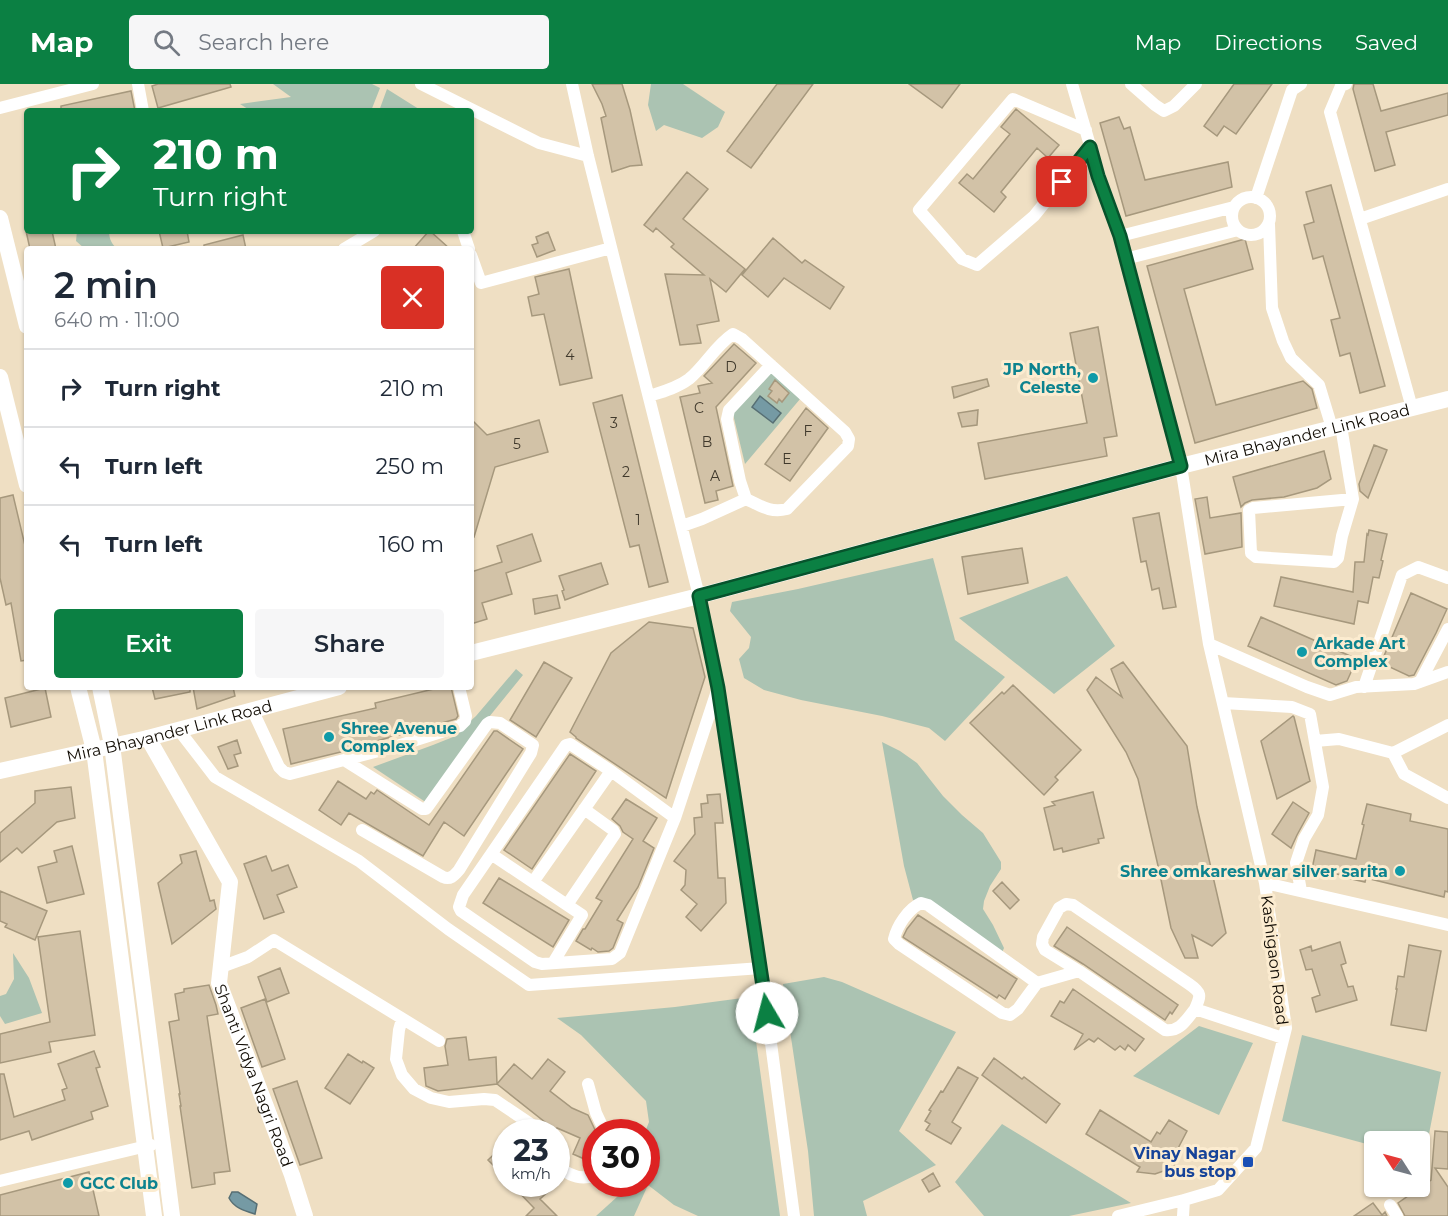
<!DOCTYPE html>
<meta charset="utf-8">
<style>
:root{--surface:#fff;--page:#f6f6f7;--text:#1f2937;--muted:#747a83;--line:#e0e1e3;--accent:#0b8043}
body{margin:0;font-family:Montserrat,sans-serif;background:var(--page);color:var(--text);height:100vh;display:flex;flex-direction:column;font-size:22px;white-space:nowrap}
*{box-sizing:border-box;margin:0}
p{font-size:20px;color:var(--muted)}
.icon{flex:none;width:33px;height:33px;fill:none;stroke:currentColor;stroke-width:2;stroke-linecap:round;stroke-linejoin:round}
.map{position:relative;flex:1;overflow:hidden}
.side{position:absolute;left:24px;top:162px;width:450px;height:444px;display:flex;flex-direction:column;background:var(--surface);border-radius:6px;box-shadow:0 2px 4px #0004}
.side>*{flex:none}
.guide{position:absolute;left:24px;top:24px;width:450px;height:126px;border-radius:6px;box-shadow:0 2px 4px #0004;background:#0b8043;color:#fff;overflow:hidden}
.needle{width:39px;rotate:306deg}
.controls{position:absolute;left:1364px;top:1047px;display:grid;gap:12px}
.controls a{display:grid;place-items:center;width:66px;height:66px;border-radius:6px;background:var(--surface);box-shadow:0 2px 4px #0004;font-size:30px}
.speed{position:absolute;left:492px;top:1035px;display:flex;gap:12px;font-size:30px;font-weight:700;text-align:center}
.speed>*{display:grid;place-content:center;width:78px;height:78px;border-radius:50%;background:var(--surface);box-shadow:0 2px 4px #0004;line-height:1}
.speed small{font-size:15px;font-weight:400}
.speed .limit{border:9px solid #d22;background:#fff;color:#111}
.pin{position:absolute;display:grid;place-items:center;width:51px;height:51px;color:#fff;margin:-26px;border-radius:12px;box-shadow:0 3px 9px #0006}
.me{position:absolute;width:66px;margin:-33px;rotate:352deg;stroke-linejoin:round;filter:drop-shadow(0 0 4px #0008)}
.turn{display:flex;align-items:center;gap:21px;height:126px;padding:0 30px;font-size:27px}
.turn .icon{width:78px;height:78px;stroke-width:2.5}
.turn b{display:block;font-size:42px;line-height:51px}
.round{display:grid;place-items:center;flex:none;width:63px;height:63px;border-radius:6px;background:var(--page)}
.head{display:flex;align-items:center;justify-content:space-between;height:102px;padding:0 30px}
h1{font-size:36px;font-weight:600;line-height:45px}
.cta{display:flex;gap:12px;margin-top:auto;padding:12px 30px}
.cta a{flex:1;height:69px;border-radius:6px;background:var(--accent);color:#fff;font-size:24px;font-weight:600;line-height:69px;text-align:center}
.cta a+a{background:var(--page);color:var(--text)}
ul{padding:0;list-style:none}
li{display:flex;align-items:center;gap:18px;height:78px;padding:0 30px;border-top:2px solid var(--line)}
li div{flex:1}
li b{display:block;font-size:22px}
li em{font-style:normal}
header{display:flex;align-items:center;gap:36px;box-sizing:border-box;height:84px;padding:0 30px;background:var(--accent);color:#fff}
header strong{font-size:28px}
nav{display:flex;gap:33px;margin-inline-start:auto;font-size:21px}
.search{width:420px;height:54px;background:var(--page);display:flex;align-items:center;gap:15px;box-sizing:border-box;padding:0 21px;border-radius:6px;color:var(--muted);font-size:22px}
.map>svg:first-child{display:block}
</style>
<header>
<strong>Map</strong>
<div class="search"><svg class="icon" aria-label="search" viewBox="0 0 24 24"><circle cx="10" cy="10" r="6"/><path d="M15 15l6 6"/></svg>Search here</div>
<nav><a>Map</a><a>Directions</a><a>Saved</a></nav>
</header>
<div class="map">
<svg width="1448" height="1132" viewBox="0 0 1448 1132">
<rect width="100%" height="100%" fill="#efdfc3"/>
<path fill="#abc3b2" d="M273,0H372L380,4L371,27H251L240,20L291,13Z
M651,0H683L725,28L718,43L702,54L664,41L656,47L648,21Z
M387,5L422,27H379Z
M77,147H109C109,155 112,161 118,165H85L76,157Z
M772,275L806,308L745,380L732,326Z
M933,474L955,556L1005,593L945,657L929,644L882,632L801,616L764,606L744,594L739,575L749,564L751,553L730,527L732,518L798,505Z
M1067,492L1115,562L1054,610L959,534Z
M516,585L523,591L468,659L427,719L373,683L433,661L453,653L476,632Z
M882,658L900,667L917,679L943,712L962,731L983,749L1001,778V785L990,802L984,817L983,825L993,841L1004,864L1001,871L913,816L904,782Z
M13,869L29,894L42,929L5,940L0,932V912L6,910L14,895Z
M824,893L842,898L956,948L899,1047L936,1081L863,1117L867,1132H814L808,1067L783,900Z
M750,913L780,1132H698L674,1121L648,1101L634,1132H596L628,1103L629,1100H646L645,1048L649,1038L646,1017L581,951L557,934L675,923Z
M1199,942L1253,959L1219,1031L1133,992Z
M1302,951L1441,988L1424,1076L1419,1074V1058H1374V1062L1282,1037Z
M1002,1040L1131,1119L1069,1132H984L955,1098Z"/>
<path fill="#759aa4" stroke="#576f74" stroke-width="1.5" d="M760,312L781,329L773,339L752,323Z
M232,1108H238L257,1120L255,1130C245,1127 234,1124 229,1114Z"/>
<path fill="#d2c2a7" stroke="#a6987d" stroke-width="1.5" d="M158,0H230L231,3L158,24L152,2Z
M592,0H622L630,26L642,81L630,82L612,88L601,34L606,32L602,20Z
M777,0H813L751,84L727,67Z
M909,0H960L942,24Z
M1234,0H1272L1236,50L1224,42L1217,52L1204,42Z
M1354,0H1373L1381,27L1448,9V31L1386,48L1395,81L1375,87L1353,5Z
M131,7L135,27H61V22Z
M1016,25L1059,61L1048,74L1037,64L1001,108L1006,113L994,128L959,99L967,90L973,95L1010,50L1001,43Z
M1119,33L1124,45L1130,43L1145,96L1228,78L1232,103L1126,132L1100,39Z
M687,88L708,105L683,135L745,185L726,208L710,195L719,237L697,241L701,259L680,261L665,190L704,191L671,163L674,160L656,144L653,148L644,141Z
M1331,101L1385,302L1360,309L1350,269L1340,272L1331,236L1340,234L1323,172L1313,175L1304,141L1314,138L1306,108Z
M26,147H52L56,165H30Z
M159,147H187L189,158L163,164Z
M429,147H430L450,165H413Z
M548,148L555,166L537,173L532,161L538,159L536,153Z
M243,151L246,165H204V161Z
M773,154L802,179L805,176L844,203L830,225L784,194L768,213L742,191Z
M1245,155L1253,185L1184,205L1216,321L1303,297L1312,305L1317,324L1195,359L1147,182Z
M569,185L592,294L560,301L544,230L532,232L528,213L539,210L535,193Z
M1098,243L1117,352L1104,354L1107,372L985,395L978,359L1087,339L1070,249Z
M734,260L756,279L716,323L733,402L716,407L718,416L705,419L680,313L700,309L698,302L712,299L704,292Z
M987,295L989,302L954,314L952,303Z
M775,296L789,309L782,318L779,315L777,319L768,312L772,307L769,305Z
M622,311L668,498L649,503L639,461L630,463L593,319Z
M806,324L828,344L790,397L765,380Z
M978,326L977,341L962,343L958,329Z
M471,335L487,351L539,336L548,368L495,383L474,453L471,452Z
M1374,361L1387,366L1368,414L1360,407L1359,400Z
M1324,367L1331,395L1317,404L1284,413L1252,416L1245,419L1241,423L1233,393Z
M13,411L27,470V576L21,577L11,519L6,521L0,494V414Z
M1207,413L1210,434L1241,429L1242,463L1205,470L1195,415Z
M1159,429L1176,523L1163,525L1159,504L1152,506L1146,477L1141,478L1133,434Z
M1369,446L1387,450L1381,476L1383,477L1379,494L1373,493L1368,519L1358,517L1354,540L1274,522L1281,493L1353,508L1355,478H1364L1367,450L1368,451Z
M532,450L541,477L506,489L512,510L482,519L487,535L471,540V488L502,478L497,462Z
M1022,464L1028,499L968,510L962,473Z
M601,479L608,500L565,516L562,507L564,506L559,492Z
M1411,509L1447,525L1436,549L1414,591L1409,592L1381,579Z
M557,511L560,524L535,530L533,515Z
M1261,533L1357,575L1347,597L1336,601L1248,562Z
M649,538L693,544L705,593L666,714L576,654V653L570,648L611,569Z
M544,578L572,594L536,653L510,636Z
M1123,578L1187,662L1197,723L1226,849L1212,862L1192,851L1198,874H1185L1171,844L1159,786L1138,695L1126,668L1087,606L1096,593L1122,613L1111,585Z
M1013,601L1081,666L1055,693L1058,696L1044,711L970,639L1002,608L1004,610Z
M152,603H190V608L155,615Z
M193,603H233L235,612L197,625Z
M442,603H451L458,632L456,635L373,658L374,660L291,680L283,645L376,624L375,619Z
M45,604L51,633L11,643L5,614Z
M1293,632L1294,633L1310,697L1277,715L1261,657Z
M494,647H497L523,665L464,752L444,738L423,772L349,729L341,741L319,726L338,697L366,715L371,708L374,710L377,706L429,741Z
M237,656L241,669L234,671L238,682L228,685L218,663Z
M570,670L596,687L532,785L504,766Z
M71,703L75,734L57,738L22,769L17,764L0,778V749L35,719V707Z
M1093,708L1104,754L1098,755L1099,759L1063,768L1062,764L1054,766L1044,724L1055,721L1052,718Z
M720,710L723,739H715L718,794H725L726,819L701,847L686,833L697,820L681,806L685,801L686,786L674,777L695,750L694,734L702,733L701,720L708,719L707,711Z
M626,715L657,734L643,757L654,764L638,803L617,836L623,839L613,864L609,867L598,868L592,864L591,866L576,857L583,845H585L602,817L596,814L633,755L623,748L620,742L612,735Z
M1293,718L1309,729L1297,751L1291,764L1272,750Z
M1367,720L1411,730L1410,737L1448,745V808L1445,807L1444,813L1366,794L1365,798L1351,795V793L1312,785L1316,766L1356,775L1364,741L1362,740Z
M72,762L84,810L47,819L38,783L57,778L54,767Z
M196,767L210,817L214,816L216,825L172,860L158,799L182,779L180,771Z
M266,772L272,787L288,781L297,803L277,811L284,828L264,835L244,780Z
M499,794L569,836L553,863L483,819Z
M1002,798L1019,816L1010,825L993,807Z
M0,807L47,827L35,856L5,843L7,840L0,837Z
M918,831L1017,895L1005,915L999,911L997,914L904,854L903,853L907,845Z
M1067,843L1178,921L1172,930L1170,928L1165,936L1083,880L1054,862Z
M80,847L95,951L49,958L51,968L0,979V950L50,938L38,853Z
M1340,858L1346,879L1341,881L1348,903L1353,902L1357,916L1316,928L1312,914L1320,911L1312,885L1306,886L1300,866L1311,862L1312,867Z
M1409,861L1441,867L1426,947L1391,941L1397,905H1396L1398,892L1404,893Z
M280,884L289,909L267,918L258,893Z
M209,901L216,921L218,930L207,932L230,1087L214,1089L215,1100L192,1104L180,1022H181L179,1010H180L169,938L179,936L175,910L184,908V905Z
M1073,905L1144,955L1135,967L1128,961L1125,966L1120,962L1115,966L1098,954L1094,958L1089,955L1074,966L1083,950L1051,932L1060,917L1064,919Z
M265,915L285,975L262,983L241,924Z
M466,953L469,976L496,973L497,1000L438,1007L426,1002L424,984L448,981L445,962L447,955Z
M94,967L100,983L96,984L108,1022L91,1028L93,1035L32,1056L29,1047L0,1056V990H4L14,1033L65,1016L62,1006L67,1004L58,980Z
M348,970L362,979L363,977L374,984L350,1020L325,1004Z
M994,974L1022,995L1024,993L1060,1020L1046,1039L982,991Z
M548,975L565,988L550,1007L572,1024L588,1031L596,1048V1068L591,1078L573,1070L580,1054L557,1044L555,1046L497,1000L514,980L532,995Z
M958,983L978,994L952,1038L961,1044L951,1060L926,1046L930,1040L925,1037L931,1027L929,1026L935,1017L941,1007L943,1008Z
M297,997L322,1074L300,1081L273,1005Z
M1100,1026L1151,1058L1157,1048L1160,1050L1169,1036L1187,1047L1173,1074L1175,1083L1155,1090L1137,1088L1140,1083L1086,1050Z
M1435,1047L1448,1048V1085L1435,1084L1448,1103V1132H1405L1398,1119L1431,1096Z
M506,1059V1094L488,1076Z
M89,1088L99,1132H0V1111Z
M933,1089L940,1102L929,1108L922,1096Z
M511,1100H557L540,1115L557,1132H526L534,1124Z
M1373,1119L1382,1131L1385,1128L1387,1132H1354Z"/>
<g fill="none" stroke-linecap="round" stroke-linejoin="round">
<path stroke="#fff" stroke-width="12" d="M138,0L143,27
M421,0L539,59L588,72
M572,0L588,72L699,512L718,604L761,884L794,1132
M1072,0L1099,92L1120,152L1181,382L1209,560L1265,799L1286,944L1256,1064L1218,1106L1184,1116L1183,1132
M1131,0L1155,21L1164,27L1174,22L1196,0
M1346,0L1341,2L1330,28L1412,324
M0,24L93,0
M1086,46L1013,15L919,126L962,175L977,181L1034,132L1090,63
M1232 132a19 19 0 1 1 38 0a19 19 0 1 1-38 0Z
M1256,114L1292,6L1301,0
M1360,135L1448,105
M1269,140L1272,224L1283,257L1291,274L1319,301L1332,344
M463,147L469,165
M1120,152L1234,123
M344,165L374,147
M471,171L481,199L611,164
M1125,175L1238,146
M649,312C662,308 677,304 689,295C705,282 715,262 733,250L742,255L845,348L849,355L848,362L787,425C770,429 761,422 746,415L740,397L727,335L729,326L771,281
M1341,342L1353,415L1342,452L1338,474L1334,478L1256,473L1251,469L1249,426L1253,424L1353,415
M682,442L702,435L746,415
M1209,560L1307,603L1330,611L1356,603L1414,600L1448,588
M1420,598L1448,545
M1364,603L1402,491L1418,483L1448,494
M1223,619L1292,623L1310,630L1323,703L1318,731L1304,755L1296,779L1301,807
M252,625L279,683L284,688L290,690L394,663L460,642L465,637L466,632L459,603
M178,645L215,693L359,777L448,845L529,901L761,884
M1315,657L1339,655L1393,669L1448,641
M1393,669L1404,690L1448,714
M344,676L422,725H426L429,721L487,640L490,638L500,639L533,661L531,669L459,786C454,792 450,796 443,793L362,746
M611,687L570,660L566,661L463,811L459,823L461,827L535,878L542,880L612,875L620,869L675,734L717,607
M491,770L582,831L553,879
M533,798L611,687L675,734
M1265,799L1448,841
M567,821L615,750L613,746L584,725
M221,883L248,873L274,856L439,957
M1037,899L928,821L921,819C908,825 897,842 894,855L899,860L1002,929L1010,931L1018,925L1037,899L1079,887
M1195,925C1201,911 1202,909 1189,900L1073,821L1066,820L1059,824L1043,853L1042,860L1045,866L1079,887L1165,946C1180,948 1186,936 1195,925L1283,954
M402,935L399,946L396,975L402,991L414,1005L431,1014L449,1018L484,1015L495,1016L538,1045L540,1048
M588,1000L596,1029L605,1048
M556,1080C567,1091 580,1097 596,1091
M0,1097L151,1061
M1390,1121L1397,1132
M1118,1132L1184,1116"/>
<g stroke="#fff" stroke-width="16">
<path d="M0,134L27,242"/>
<path d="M0,293L27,401"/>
<path id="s1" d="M471,569L699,512L1181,382L1448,315"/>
<path d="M78,603L94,666L154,1132"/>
<path d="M100,603L112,661L172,1132"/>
<path id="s2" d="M148,654L230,798L219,899L292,1091L305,1132"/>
<path id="s3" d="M0,687L148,654L339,603"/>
</g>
</g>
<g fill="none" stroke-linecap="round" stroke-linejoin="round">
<defs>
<path id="route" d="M767,929L718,604L699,512L1181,382L1120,152L1098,92L1090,63L1062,98"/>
</defs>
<use href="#route" stroke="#07532c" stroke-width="15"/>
<use href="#route" stroke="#0b8043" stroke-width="10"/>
</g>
<g fill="#0f9aa8" stroke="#fcecd0" stroke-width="2">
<circle cx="1093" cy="294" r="6"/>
<circle cx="1302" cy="568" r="6"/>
<circle cx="329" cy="653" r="6"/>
<circle cx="1400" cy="787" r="6"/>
<circle cx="68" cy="1099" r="6"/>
</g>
<rect fill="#1a4fb4" stroke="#fcecd0" stroke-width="2" x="1242" y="1072" width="12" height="12" rx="3"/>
<g text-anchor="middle" stroke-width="6" stroke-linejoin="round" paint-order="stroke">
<g font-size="14" fill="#40392c">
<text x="570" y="276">4</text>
<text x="731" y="288">D</text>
<text x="699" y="329">C</text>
<text x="614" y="344">3</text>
<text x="808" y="352">F</text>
<text x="707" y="363">B</text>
<text x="517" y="365">5</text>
<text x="787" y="380">E</text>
<text x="626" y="393">2</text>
<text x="715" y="397">A</text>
<text x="638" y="441">1</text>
</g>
<g font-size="16" font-weight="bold" fill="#0d838f" stroke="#fcecd0" text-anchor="start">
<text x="1081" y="291" text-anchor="end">JP North,<tspan x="1081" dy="18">Celeste</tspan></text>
<text x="1314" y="565">Arkade Art<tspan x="1314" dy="18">Complex</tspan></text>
<text x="341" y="650">Shree Avenue<tspan x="341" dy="18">Complex</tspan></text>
<text x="1388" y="793" text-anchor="end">Shree omkareshwar silver sarita</text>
<text x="80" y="1105">GCC Club</text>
</g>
<g font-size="16" fill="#100b03" stroke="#fcecd0">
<text dy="6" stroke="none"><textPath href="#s1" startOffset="864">Mira Bhayander Link Road</textPath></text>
<text dy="6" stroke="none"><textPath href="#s3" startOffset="174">Mira Bhayander Link Road</textPath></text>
<text transform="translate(1275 876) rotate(83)" y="6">Kashigaon Road</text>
<text dy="6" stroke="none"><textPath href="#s2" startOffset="366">Shanti Vidya Nagri Road</textPath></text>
</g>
<g font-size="16" font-weight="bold" fill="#164399" stroke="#fcecd0" text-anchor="end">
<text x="1236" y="1075">Vinay Nagar<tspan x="1236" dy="18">bus stop</tspan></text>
</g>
</g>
</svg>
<div class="controls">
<a><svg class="needle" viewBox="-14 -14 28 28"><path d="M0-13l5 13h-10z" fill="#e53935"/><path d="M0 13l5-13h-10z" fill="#747a83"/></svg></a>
</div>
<div class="speed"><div>23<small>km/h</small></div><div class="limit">30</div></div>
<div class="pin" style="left:1062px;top:98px;background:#d93025"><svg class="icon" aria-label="arrive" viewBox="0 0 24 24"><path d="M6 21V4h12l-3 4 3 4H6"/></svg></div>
<svg class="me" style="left:767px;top:929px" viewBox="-20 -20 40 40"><circle r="19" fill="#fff"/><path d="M0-13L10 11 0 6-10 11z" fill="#0b8043"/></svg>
<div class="guide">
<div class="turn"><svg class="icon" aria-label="right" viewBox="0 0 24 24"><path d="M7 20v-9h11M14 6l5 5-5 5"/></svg><div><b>210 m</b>Turn right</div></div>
</div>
<section class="side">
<div class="head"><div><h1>2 min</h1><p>640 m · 11:00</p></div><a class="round" style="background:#d93025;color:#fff"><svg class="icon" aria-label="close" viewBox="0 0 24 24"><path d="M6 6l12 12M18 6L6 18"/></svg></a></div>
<ul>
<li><svg class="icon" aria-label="right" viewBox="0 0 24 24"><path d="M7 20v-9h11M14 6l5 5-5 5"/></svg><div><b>Turn right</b></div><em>210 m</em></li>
<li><svg class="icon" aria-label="left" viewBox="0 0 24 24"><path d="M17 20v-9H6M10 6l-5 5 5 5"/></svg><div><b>Turn left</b></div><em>250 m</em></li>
<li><svg class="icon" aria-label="left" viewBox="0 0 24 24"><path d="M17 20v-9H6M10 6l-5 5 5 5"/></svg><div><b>Turn left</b></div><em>160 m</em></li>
</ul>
<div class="cta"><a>Exit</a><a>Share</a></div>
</section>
</div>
